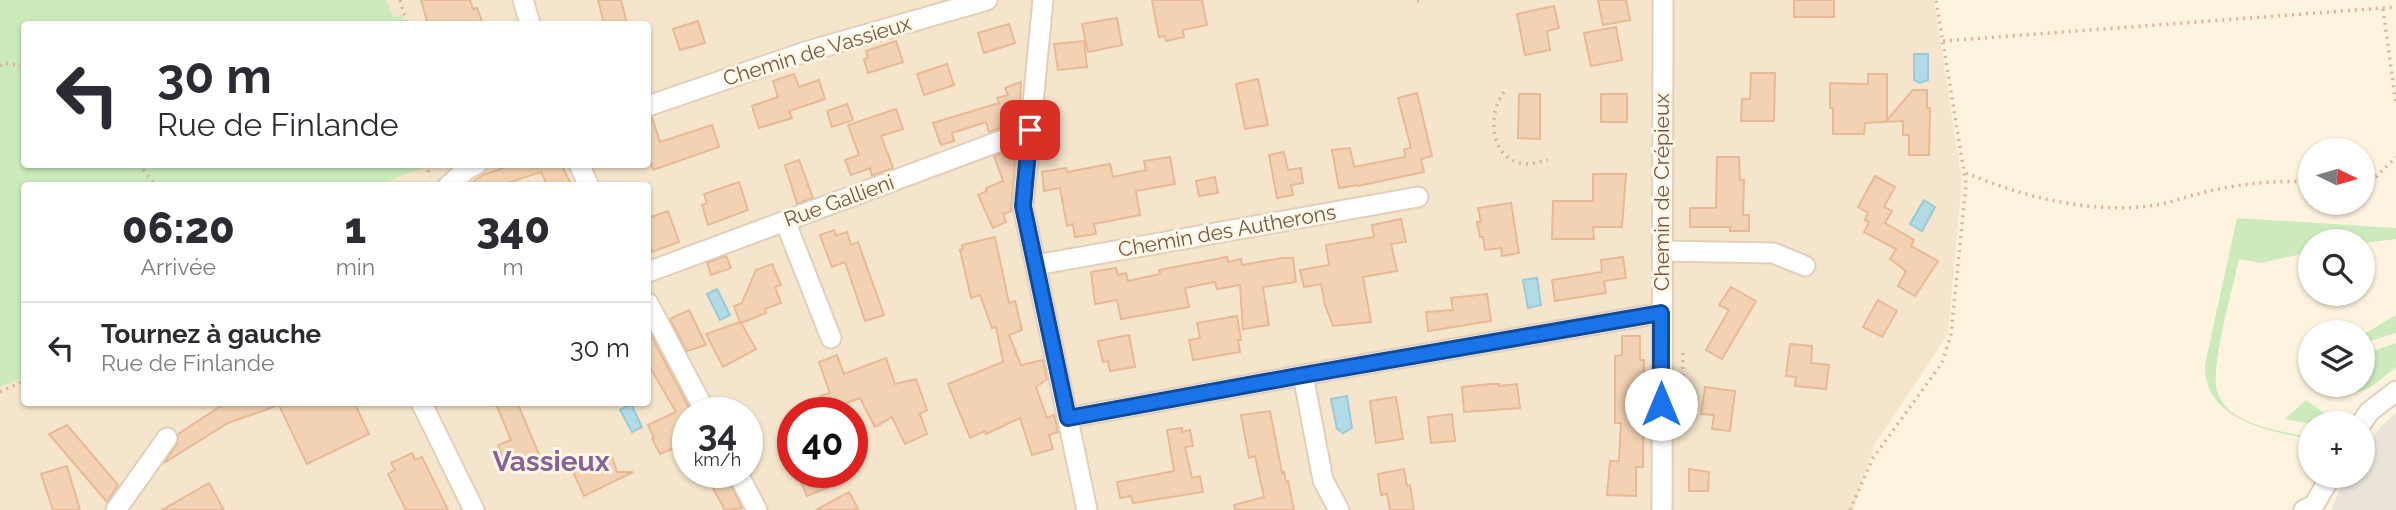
<!DOCTYPE html>
<html lang="fr">
<meta charset="utf-8">
<style>
:root{--surface:#fff;--page:#f2f2f3;--text:#2b2b33;--muted:#7c7c81;--line:#e1e1e2}
body{margin:0;font-family:Raleway,sans-serif;background:var(--page);color:var(--text);height:100vh;display:flex;flex-direction:column;font-size:26px;white-space:nowrap}
*{box-sizing:border-box;margin:0}
p{font-size:23px;color:var(--muted)}
.icon{flex:none;width:38px;height:38px;fill:none;stroke:currentColor;stroke-width:2;stroke-linecap:round;stroke-linejoin:round}
.map{position:relative;flex:1;overflow:hidden}
.sheet{position:absolute;left:21px;top:182px;width:630px;height:224px;display:flex;flex-direction:column;background:var(--surface);border-radius:7px;box-shadow:0 2px 5px #0004}
.sheet>*{flex:none}
.hud{position:absolute;left:21px;top:21px;width:630px;height:147px;border-radius:7px;box-shadow:0 2px 5px #0004;background:#fff;color:var(--text);overflow:hidden}
.needle{width:46px;rotate:95deg}
.buttons{position:absolute;left:2298px;top:138px;display:grid;gap:14px}
.buttons a{display:grid;place-items:center;width:77px;height:77px;border-radius:50%;background:var(--surface);box-shadow:0 2px 5px #0004;font-size:35px}
.speed{position:absolute;left:672px;top:397px;display:flex;gap:14px;font-size:35px;font-weight:700;text-align:center}
.speed>*{display:grid;place-content:center;width:91px;height:91px;border-radius:50%;background:var(--surface);box-shadow:0 2px 5px #0004;line-height:1}
.speed small{font-size:18px;font-weight:400}
.speed .limit{border:10px solid #d22;background:#fff;color:#111}
.pin{position:absolute;display:grid;place-items:center;width:60px;height:60px;color:#fff;margin:-30px;border-radius:14px;box-shadow:0 4px 10px #0006}
.me{position:absolute;width:77px;margin:-38px;rotate:0deg;stroke-linejoin:round;filter:drop-shadow(0 0 5px #0008)}
.turn{display:flex;align-items:center;gap:24px;height:147px;padding:0 21px;font-size:32px}
.turn .icon{width:91px;height:91px;stroke-width:2.5}
.turn b{display:block;font-size:49px;line-height:60px}
.eta{display:flex;justify-content:space-evenly;align-items:center;height:119px;text-align:center}
.eta b{font-size:42px;font-weight:800;line-height:49px}
ul{padding:0;list-style:none}
li{display:flex;align-items:center;gap:21px;height:91px;padding:0 21px;border-top:2px solid var(--line)}
li div{flex:1}
li b{display:block;font-size:26px}
li em{font-style:normal}
.map>svg:first-child{display:block}
</style>
<div class="map">
<svg width="2396" height="510" viewBox="0 0 2396 510">
<rect width="100%" height="100%" fill="#fdf3de"/>
<path fill="#f5e5cc" fill-rule="evenodd" d="M0,0H1934L1962,181L1948,334L1875,444L1853,510H0ZM24,24H648V164H24ZM24,186H648V402H24ZM688,413H747V472H688ZM793,413H852V472H793Z"/>
<path fill="#eae3da" d="M2396,413V510H2331L2346,476H2362L2363,451L2383,424Z"/>
<path fill="#cceabc" d="M0,0H386L393,17L402,15L405,24H24V164L423,165V168L377,186H24V377L0,387Z
M2237,218L2396,228V239L2363,243L2362,242H2310V252L2261,263L2239,259C2233,287 2210,367 2217,391C2220,400 2226,408 2233,413C2251,427 2288,433 2310,437V439C2268,431 2204,420 2205,365Z
M2396,315V333L2363,343L2362,332H2348L2358,326L2364,334Z
M2396,343V367C2380,379 2358,405 2338,385H2362L2363,351L2376,350Z
M2306,400L2324,413L2345,420L2343,423L2310,424L2285,419Z"/>
<path fill="#b2dbe6" stroke="#98cad9" stroke-width="2" d="M1914,54H1928V80L1920,83L1914,80Z
M1924,200L1935,207L1922,231L1910,224Z
M1537,278L1541,305L1528,308L1523,280Z
M717,289L730,315L720,320L707,294Z
M1347,396L1352,428L1343,433L1337,429L1331,399Z
M631,404L642,427L632,432L620,410Z"/>
<path fill="#f3d2b4" stroke="#e7b994" stroke-width="2" d="M421,0H470L473,9L477,8L483,24H428Z
M598,0H621L627,24H604Z
M1152,0H1202L1207,25L1183,30L1184,37L1166,41L1165,36L1159,37Z
M1598,0H1626L1630,20L1603,25Z
M1794,0H1834V17H1794Z
M1554,6L1559,28L1547,31L1550,50L1525,55L1517,14Z
M1117,18L1122,45L1088,52L1082,24Z
M698,21L705,43L680,50L673,29Z
M1009,24L1015,43L984,53L978,33Z
M1616,27L1622,60L1591,66L1584,33Z
M896,41L903,62L868,73L864,59L868,58L866,51Z
M1084,41L1087,67L1058,70L1054,44Z
M947,64L954,85L924,95L917,74Z
M1751,73H1775L1774,121H1741L1742,99H1750Z
M794,74L799,87L819,80L825,99L789,111L792,118L759,128L752,106L778,97L773,81Z
M1868,74H1887V120L1913,90H1927V108H1930L1929,155H1909V135H1903V121L1865,123L1864,134H1833V108H1830V83L1868,84Z
M1258,79L1268,125L1245,129L1236,84Z
M1021,82L1019,121L989,132L986,122L952,133L954,141L941,145L933,123L999,103L997,98L1008,95L1005,88Z
M1417,93L1432,156L1421,159L1424,172L1358,186L1357,185L1339,188L1332,150L1350,148L1354,167L1405,157L1404,149L1411,148L1398,98Z
M1519,94H1540V139L1518,138Z
M1601,94H1627V122H1601Z
M847,104L853,120L832,127L827,111Z
M896,109L903,129L881,136L893,168L872,176L870,168L851,175L845,160L859,155L848,125Z
M648,118H652L660,142L712,125L719,147L653,170L648,154Z
M1016,148L1011,211L1003,214L1006,222L993,228L978,195L987,191L986,188L1003,181L994,156Z
M1284,152L1288,170L1301,168L1303,183L1291,185L1293,195L1277,198L1269,155Z
M1170,157L1175,184L1136,191L1140,215L1094,224L1096,234L1075,237L1073,224L1067,226L1060,188L1044,191L1042,172L1066,168L1067,172L1110,164L1113,177L1146,170L1144,161Z
M1717,157H1739L1740,180H1744L1743,215H1749V231H1730V227H1690V208H1716Z
M799,160L813,198L797,204L785,165Z
M515,164H561L572,186H548L541,172L498,186H467L483,175Z
M1593,174H1626L1622,227H1593L1594,239H1552L1553,201H1593Z
M1875,176L1895,187L1884,207L1892,211L1885,223L1914,240L1911,246L1938,261L1915,296L1898,286L1906,271L1890,259L1896,249L1864,232L1869,222L1865,220L1868,213L1858,207Z
M1215,177L1218,193L1199,196L1196,181Z
M739,182L748,210L708,225L702,205L707,203L704,194Z
M1511,203L1519,253L1502,256L1501,248L1485,250L1483,237H1480L1477,222H1481L1478,208Z
M668,211L679,242L652,252L648,240V218Z
M1401,219L1406,242L1391,244L1397,271L1363,277L1371,322L1333,326L1325,305L1321,284L1304,287L1300,270L1329,265L1326,245L1374,237L1372,225Z
M834,230L836,236L847,232L851,245L858,242L884,315L865,321L845,262L832,267L820,235Z
M995,237L1009,303L1015,301L1022,330L1009,335L1021,365L1043,360L1047,379L1036,387L1047,418L1054,415L1058,432L1049,435L1053,449L1032,455L1020,418L986,434L985,431L970,438L948,384L1003,362L996,327L992,328L980,295L971,298L960,250L963,249L962,245Z
M726,256L731,268L711,275L707,263Z
M1227,257L1228,262L1241,259L1242,265L1281,258H1293L1296,282L1263,287L1269,325L1243,329L1240,285L1217,289L1215,282L1185,288L1189,307L1121,319L1117,300L1095,304L1091,272L1116,268L1118,275L1126,273L1128,281L1160,274L1159,270Z
M1623,257L1626,278L1604,281L1606,293L1555,301L1552,280L1602,272L1601,260Z
M772,264L781,285L775,287L781,303L765,309L766,313L741,323L756,349L723,367L706,334L740,322L734,306L742,303L756,270Z
M1731,287L1756,301L1722,359L1706,350L1729,310L1719,305Z
M1487,294L1491,321L1428,331L1426,312L1453,310L1451,298Z
M1878,300L1897,311L1882,337L1863,327Z
M689,310L706,345L687,351L670,319Z
M1237,316L1241,340H1238L1240,352L1193,360L1189,340L1200,338L1197,323Z
M648,330L692,413H688V434L674,441L677,447L660,454L652,439L654,438L648,425L676,412L648,364Z
M1129,335L1135,367L1110,371L1108,361L1103,362L1098,341Z
M1622,336H1640V360H1644L1643,467H1636V496L1607,495L1610,461H1619L1621,423H1615V356L1622,355Z
M1790,344L1812,346L1811,363L1829,365L1826,389L1795,386L1796,377L1786,376Z
M837,355L844,374L886,358L895,384L916,379L927,410L920,414L927,434L905,444L892,417L875,427L860,398L825,411L820,396L830,393L819,362Z
M1490,384H1499V386L1517,384L1520,408L1464,412L1462,387Z
M1705,387L1735,391L1730,431L1712,429L1714,415L1701,414Z
M1396,397L1403,439L1376,443L1370,401Z
M227,402H354L369,434L307,464L279,405L228,423L164,463L177,444L178,434Z
M495,402H517L540,457L516,468L514,463L506,466L498,445L511,440Z
M1270,411L1282,473L1284,472L1286,482L1288,481L1294,510H1235L1234,505L1264,497L1255,456L1249,458L1241,415Z
M1452,414L1455,441L1431,443L1428,417Z
M67,425L118,485L107,502L49,434Z
M1182,428V432L1190,430L1193,446L1185,447L1192,478L1200,476L1203,492L1133,503L1131,496L1120,498L1117,482L1174,471L1167,430Z
M412,453L415,460L422,457L448,510H406L388,474L395,470L391,463Z
M611,454L617,472H633L584,496L573,472Z
M67,466L80,510H53L41,474Z
M1404,469L1407,486L1410,485L1414,510H1390L1387,494L1381,495L1378,474Z
M1689,469L1709,472L1708,491H1689Z
M704,472H725L742,508L725,510Z
M797,472H823L829,487L807,496Z
M209,483L224,510H162Z
M849,492L859,510H816Z"/>
<g fill="none" stroke-linecap="round" stroke-linejoin="round">
<defs>
<path id="minor" d="M523,0L530,24
M1043,0L1023,206L1087,510
M648,106L805,52L987,0
M579,164L589,186
M448,186L467,169L477,164
M785,221L831,338
M1662,251L1773,253L1805,266
M1036,265L1418,197
M648,272L1030,130
M648,303L706,413
M1303,375L1323,480L1339,510
M421,402L474,510
M1068,418L1303,375L1661,313
M2361,424L2369,412L2396,391
M737,472L757,510
M116,510L167,438
M1662,510L1663,0
M2304,510L2314,505L2331,476"/>
</defs>
<use href="#minor" stroke="#e1cfba" stroke-width="23"/>
<path stroke="#d8b598" stroke-width="3.5" stroke-dasharray="2 5" stroke-linecap="butt" d="M400,0L407,24
M1417,1L1421,0
M2383,9L2396,104
M1943,41L2396,7
M0,66L5,63L24,66
M1504,92C1488,112 1489,156 1520,163C1530,165 1539,162 1548,160
M139,164L156,186
M425,164L431,177
M1966,173C2023,197 2094,215 2156,205C2170,203 2184,197 2198,194C2234,184 2272,180 2310,182
M2362,181L2377,176L2396,157
M0,392L24,381
M1682,425L1683,352
M1850,510L1873,458L1942,363L1951,334L1966,184L1936,0"/>
<use href="#minor" stroke="#fff" stroke-width="19"/>
</g>
<g fill="none" stroke-linecap="round" stroke-linejoin="round">
<defs>
<path id="route" d="M1030,130L1023,206L1068,418L1303,375L1661,313V404"/>
</defs>
<use href="#route" stroke="#114b97" stroke-width="18"/>
<use href="#route" stroke="#1a73e8" stroke-width="12"/>
</g>
<g text-anchor="middle" stroke-width="6" stroke-linejoin="round" paint-order="stroke">
<g font-size="21" fill="#735945" stroke="#fff7e5">
<text transform="translate(817 51) rotate(-17)" y="7">Chemin de Vassieux</text>
<text transform="translate(1662 192) rotate(-90)" y="7">Chemin de Crépieux</text>
<text transform="translate(839 201) rotate(-20)" y="7">Rue Gallieni</text>
<text transform="translate(1227 231) rotate(-10)" y="7">Chemin des Autherons</text>
</g>
<g font-size="28" font-weight="bold" fill="#896097" stroke="#fff7e5">
<text x="551" y="471">Vassieux</text>
</g>
</g>
</svg>
<div class="buttons">
<a><svg class="needle" viewBox="-14 -14 28 28"><path d="M0-13l5 13h-10z" fill="#e53935"/><path d="M0 13l5-13h-10z" fill="#7c7c81"/></svg></a>
<a><svg class="icon" aria-label="search" viewBox="0 0 24 24"><circle cx="10" cy="10" r="6"/><path d="M15 15l6 6"/></svg></a>
<a><svg class="icon" aria-label="layers" viewBox="0 0 24 24"><path d="M12 4l9 5-9 5-9-5zM3 14l9 5 9-5"/></svg></a>
<a>+</a>
</div>
<div class="speed"><div>34<small>km/h</small></div><div class="limit">40</div></div>
<div class="pin" style="left:1030px;top:130px;background:#d93025"><svg class="icon" aria-label="arrive" viewBox="0 0 24 24"><path d="M6 21V4h12l-3 4 3 4H6"/></svg></div>
<svg class="me" style="left:1661px;top:404px" viewBox="-20 -20 40 40"><circle r="19" fill="#fff"/><path d="M0-13L10 11 0 6-10 11z" fill="#1a73e8"/></svg>
<div class="hud">
<div class="turn"><svg class="icon" aria-label="left" viewBox="0 0 24 24"><path d="M17 20v-9H6M10 6l-5 5 5 5"/></svg><div><b>30 m</b>Rue de Finlande</div></div>
</div>
<section class="sheet">
<div class="eta">
<div><b>06:20</b><p>Arrivée</p></div>
<div><b>1</b><p>min</p></div>
<div><b>340</b><p>m</p></div>
</div>
<ul>
<li><svg class="icon" aria-label="left" viewBox="0 0 24 24"><path d="M17 20v-9H6M10 6l-5 5 5 5"/></svg><div><b>Tournez à gauche</b><p>Rue de Finlande</p></div><em>30 m</em></li>
</ul>
</section>
</div>
